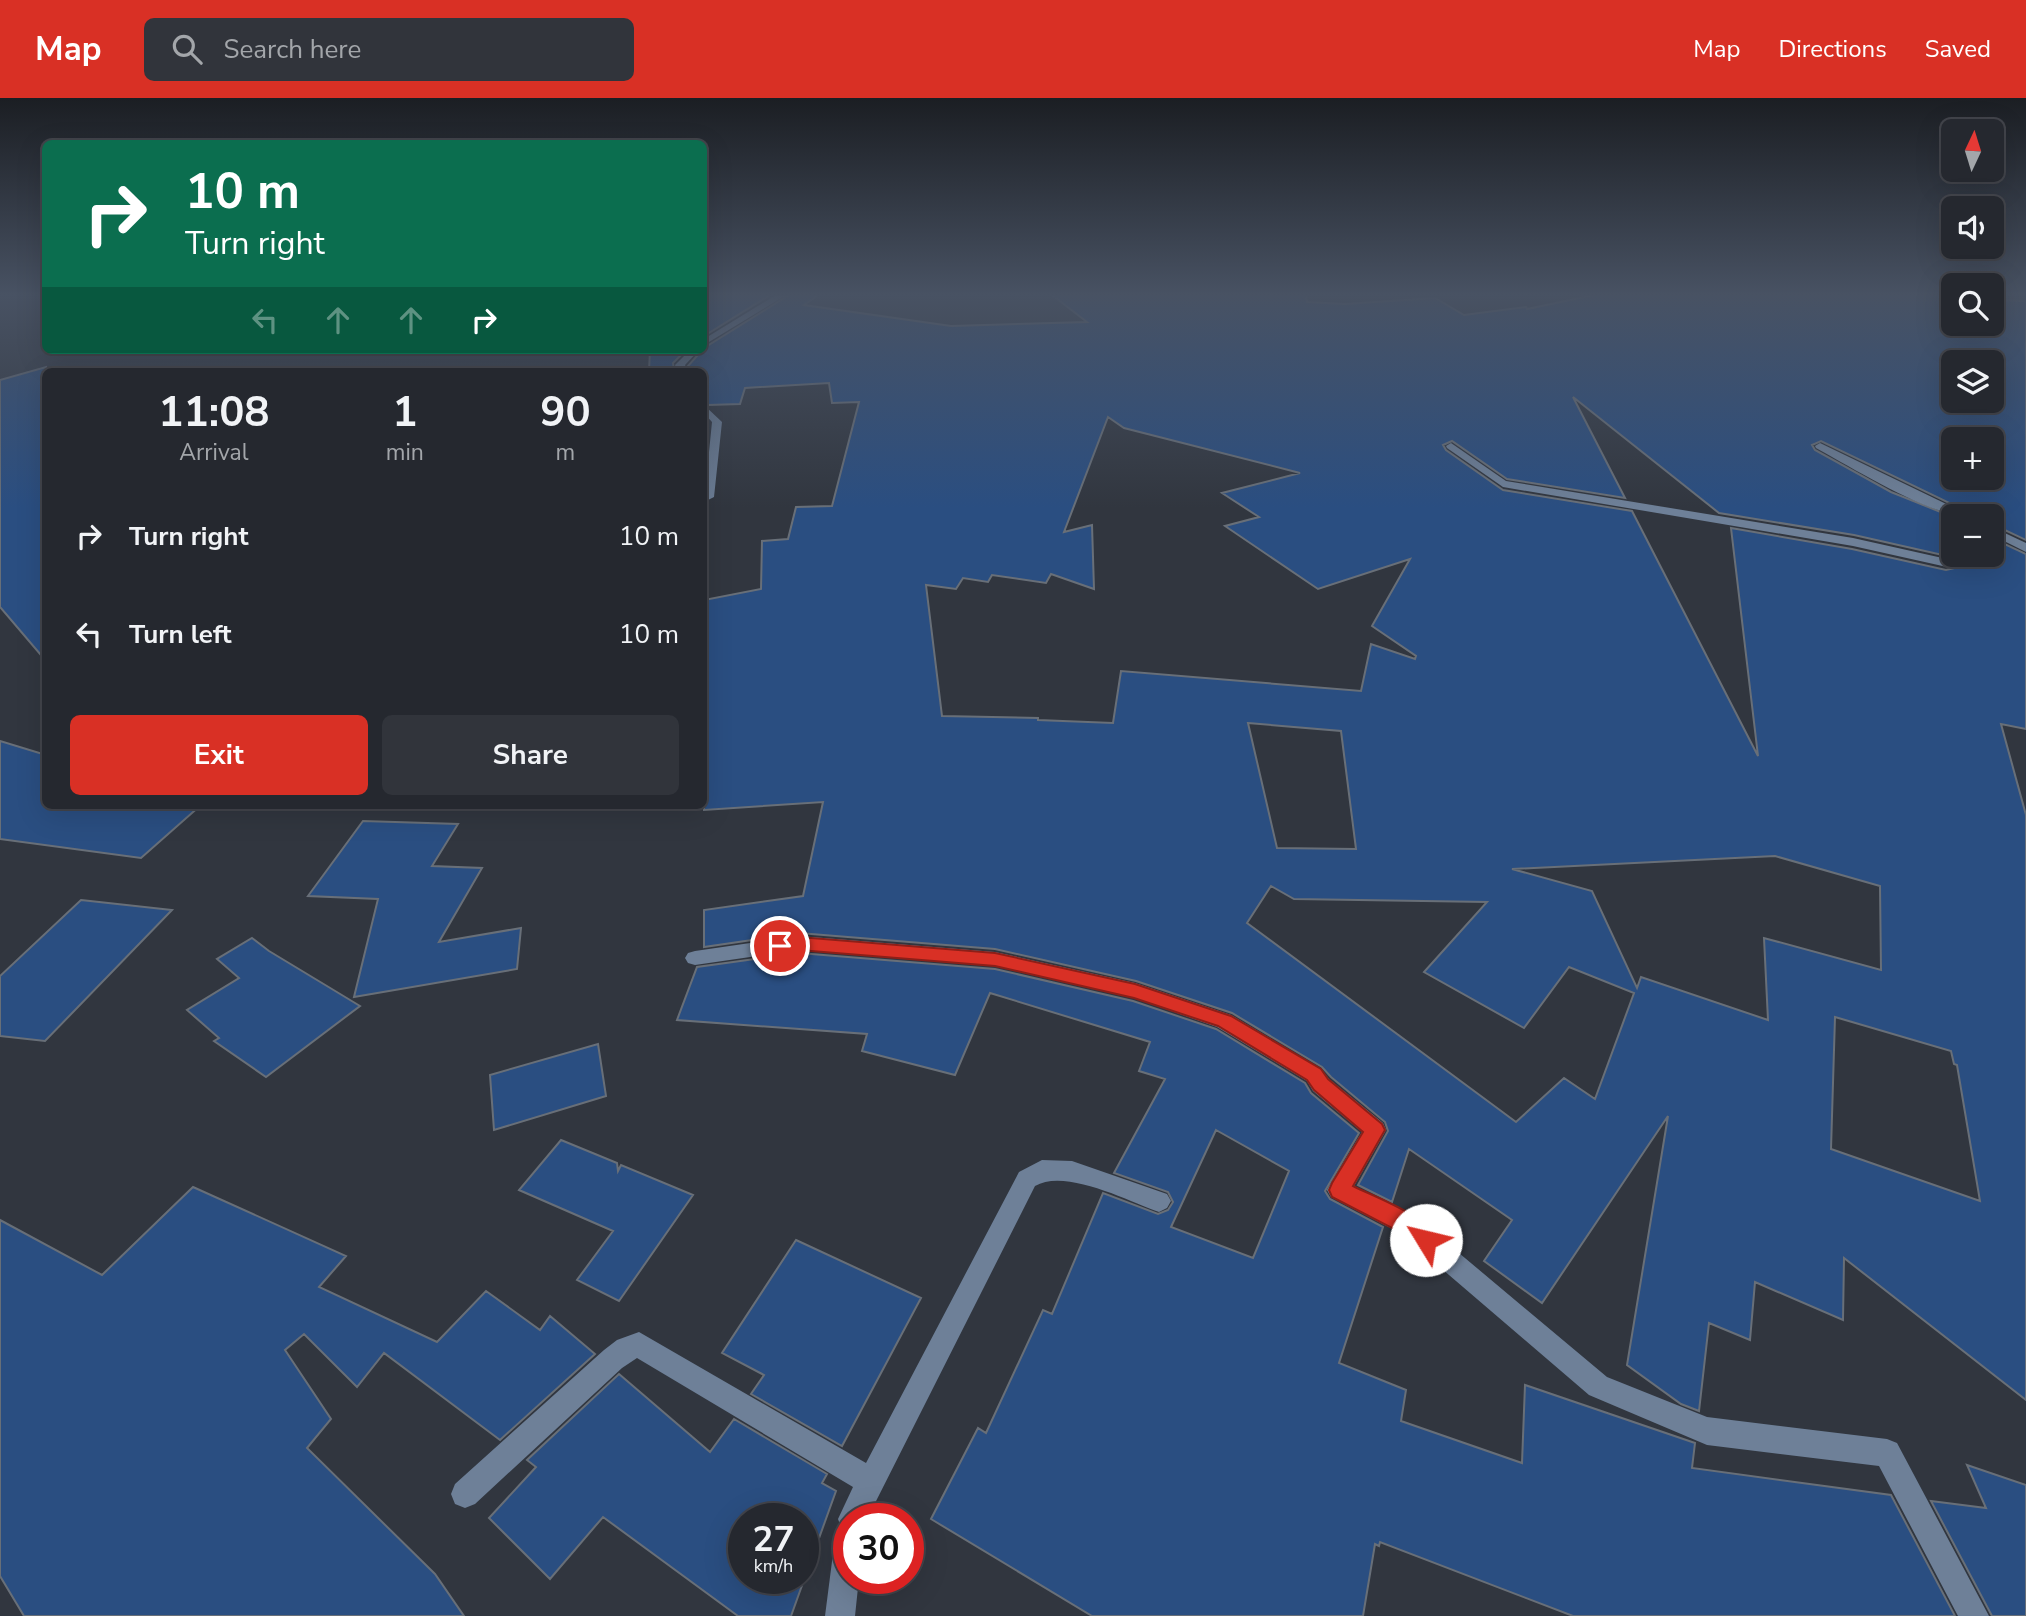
<!DOCTYPE html>
<meta charset="utf-8">
<style>
:root{--surface:#25282f;--page:#31343b;--text:#f1f3f6;--muted:#a3a6aa;--line:#42444b;--accent:#d93025}
body{margin:0;font-family:"Nunito Sans",sans-serif;background:var(--page);color:var(--text);height:100vh;display:flex;flex-direction:column;font-size:26px;white-space:nowrap}
*{box-sizing:border-box;margin:0}
p{font-size:23px;color:var(--muted)}
.icon{flex:none;width:38px;height:38px;fill:none;stroke:currentColor;stroke-width:2;stroke-linecap:round;stroke-linejoin:round}
.map{position:relative;flex:1;overflow:hidden}
.details{position:absolute;left:42px;top:270px;width:665px;height:441px;display:flex;flex-direction:column;background:var(--surface);border-radius:10px;box-shadow:0 7px 28px #0002,0 0 0 2px var(--line)}
.details>*{flex:none}
.top-card{position:absolute;left:42px;top:42px;width:665px;height:214px;border-radius:10px;box-shadow:0 7px 28px #0002,0 0 0 2px var(--line);background:#0b6e4f;color:#fff;overflow:hidden}
.needle{width:46px;rotate:4deg}
.tools{position:absolute;left:1941px;top:21px;display:grid;gap:14px}
.tools a{display:grid;place-items:center;width:63px;height:63px;border-radius:10px;background:var(--surface);box-shadow:0 7px 28px #0002,0 0 0 2px var(--line);font-size:35px}
.speed{position:absolute;left:728px;top:1405px;display:flex;gap:14px;font-size:35px;font-weight:700;text-align:center}
.speed>*{display:grid;place-content:center;width:91px;height:91px;border-radius:50%;background:var(--surface);box-shadow:0 7px 28px #0002,0 0 0 2px var(--line);line-height:1}
.speed small{font-size:18px;font-weight:400}
.speed .limit{border:10px solid #d22;background:#fff;color:#111}
.pin{position:absolute;display:grid;place-items:center;width:60px;height:60px;color:#fff;margin:-30px;border:4px solid #fff;border-radius:50%;box-shadow:0 2px 7px #0007}
.me{position:absolute;width:77px;margin:-38px;rotate:306deg;stroke-linejoin:round;filter:drop-shadow(0 0 5px #0008)}
.turn{display:flex;align-items:center;gap:24px;height:147px;padding:0 28px;font-size:32px}
.turn .icon{width:91px;height:91px;stroke-width:2.5}
.turn b{display:block;font-size:49px;line-height:60px}
.lanes{display:flex;align-items:center;height:66px;padding:0 28px;background:#0003;justify-content:center;gap:35px;direction:ltr}
.lanes .off{opacity:.35}
.eta{display:flex;justify-content:space-evenly;align-items:center;height:119px;text-align:center}
.eta b{font-size:42px;font-weight:700;line-height:49px}
.primary-button{display:flex;gap:14px;margin-top:auto;padding:14px 28px}
.primary-button a{flex:1;height:80px;border-radius:10px;background:var(--accent);color:#fff;font-size:28px;font-weight:700;line-height:80px;text-align:center}
.primary-button a+a{background:var(--page);color:var(--text)}
ul{padding:0;list-style:none}
li{display:flex;align-items:center;gap:21px;height:98px;padding:0 28px}
li div{flex:1}
li b{display:block;font-size:26px}
li em{font-style:normal}
header{display:flex;align-items:center;gap:42px;box-sizing:border-box;height:98px;padding:0 35px;background:var(--accent);color:#fff}
header strong{font-size:33px}
nav{display:flex;gap:38px;margin-inline-start:auto;font-size:24px}
.search{width:490px;height:63px;background:var(--page);display:flex;align-items:center;gap:18px;box-sizing:border-box;padding:0 24px;border-radius:10px;color:var(--muted);font-size:26px}
.map>svg:first-child{display:block}
</style>
<header>
<strong>Map</strong>
<div class="search"><svg class="icon" aria-label="search" viewBox="0 0 24 24"><circle cx="10" cy="10" r="6"/><path d="M15 15l6 6"/></svg>Search here</div>
<nav><a>Map</a><a>Directions</a><a>Saved</a></nav>
</header>
<div class="map">
<svg width="2026" height="1518" viewBox="0 0 2026 1518">
<rect width="100%" height="100%" fill="#31363f"/>
<path fill="#2a4e81" stroke="#686f78" stroke-width="2" fill-rule="evenodd" d="M704,197H770L704,238Z
M789,197H818L804,207L951,228L1087,224L1052,197H1306L1307,204L1345,206L1435,200L1464,217L1526,209L1527,211L1594,197H1953V226H1992V202L2026,203V442L1992,426V418H1972L1968,414L1821,343L1812,347L1815,352L1891,394L1953,419V457H1956L1947,458L1854,437L1719,415L1573,299L1625,400L1507,381L1452,343L1443,347L1446,352L1503,392L1632,413L1758,658L1731,430L1852,451L1946,472L1993,461L1995,456L1992,453V440L2026,456V631L2001,626L2026,717V1302L1844,1160L1843,1222L1755,1184L1750,1242L1709,1225L1699,1313L1681,1306L1627,1267L1668,1018L1542,1205L1484,1163L1512,1122L1409,1051L1392,1104L1358,1087L1388,1033L1385,1024L1331,979L1322,969L1232,915L1136,883L995,851L799,835L704,849V812L803,798L823,704L704,712V502L761,491L762,443L788,441L796,409L832,408L859,304L832,305L829,285L745,290L740,306L708,307L704,305V273H689L688,268L704,250ZM1953,264H1992V303H1953ZM1108,319L1124,330L1300,375L1222,395L1259,419L1225,428L1318,491L1410,461L1372,528L1416,558L1415,561L1371,546L1361,593L1121,573L1113,625L1038,622V620L942,618L926,487L956,491L963,480L988,484L992,477L1046,485L1051,476L1094,491L1092,427L1064,434ZM1953,341H1992V380H1953ZM1248,625L1341,633L1356,751L1277,750ZM1775,758L1880,788L1881,872L1764,840L1768,922L1641,879L1637,890L1592,793L1512,771ZM1271,788L1294,801L1487,804L1424,874L1524,930L1569,869L1634,895L1595,1001L1564,980L1516,1024L1247,825ZM1835,919L1951,953L1954,966L1957,967L1980,1103L1831,1051Z
M650,252H686L673,265L674,273H649Z
M46,269V563L0,509V282Z
M0,643L46,657V707H201L141,760L0,741Z
M363,723L458,726L432,768L482,770L439,844L521,830L517,871L354,899L378,801L308,798Z
M81,802L172,812L45,943L0,938V878Z
M252,840L269,853L360,908L266,979L214,943L219,940L187,912L239,880L217,861Z
M799,855L995,871L1133,903L1216,931L1305,985L1311,995L1359,1035L1325,1093L1330,1101L1383,1129L1339,1265L1406,1292L1401,1323L1522,1365L1525,1287L1695,1345L1692,1370L1891,1397L1955,1518H1573L1380,1444L1379,1448L1375,1446L1363,1518H1092L931,1421L978,1330L986,1335L1043,1212L1052,1216L1103,1095L1158,1116L1168,1112L1173,1104L1168,1094L1114,1075L1165,981L1139,973L1150,944L990,895L955,977L862,953L867,936L677,922L697,869ZM1216,1032L1289,1073L1253,1160L1171,1129Z
M598,946L606,998L494,1032L490,977Z
M561,1042L617,1065L618,1073L621,1067L693,1097L619,1203L577,1182L613,1133L519,1092Z
M193,1089L346,1158L319,1189L437,1244L486,1193L540,1232L550,1218L595,1256L500,1342L384,1255L357,1289L304,1236L285,1252L331,1321L307,1350L435,1476L464,1518H24L0,1478V1122L102,1177Z
M796,1142L921,1200L842,1348L751,1296L764,1277L722,1255Z
M619,1276L710,1354L734,1321L827,1376L822,1385L836,1393L791,1518H738L603,1419L550,1481L489,1420L536,1369L527,1362ZM744,1421H803V1480H744Z
M1967,1367L2026,1387V1518H1992L1931,1403L1986,1410Z"/>
<g fill="none" stroke-linecap="round" stroke-linejoin="round">
<path fill="#6e8098" fill-rule="evenodd" d="M776,197H786L704,247V241Z
M690,252H699L685,267L687,273H677L675,267Z
M704,307L722,324L714,399L704,404L712,324L704,315Z
M1451,345L1506,383L1853,440L1947,461L1970,457H1992V455L1993,457L1991,460L1947,469L1853,448L1503,389L1447,350L1446,348Z
M1820,345L1967,416L1969,418C1933,420 1851,369 1816,350L1815,348Z
M1992,429L2026,445V454L1992,437Z
M799,838L995,854L1135,885L1231,917L1321,971L1329,981L1383,1025L1386,1032L1354,1088L1416,1119L1607,1279L1707,1319L1887,1341L1897,1345L1989,1518H1958L1879,1368L1707,1347L1589,1297L1400,1135L1331,1099L1327,1092L1331,1085L1362,1034L1313,993L1307,983L1217,929L1134,900L995,868L799,852L695,867L688,865L685,860L688,855L695,853Z
M1042,1062L1072,1063L1167,1096L1171,1103L1167,1110L1159,1114C1128,1103 1065,1070 1035,1088L867,1421H849V1480H859L855,1518H825L835,1440L841,1429L838,1421L853,1389L637,1260L622,1270L475,1406L465,1410L455,1406L451,1396L455,1386L604,1252L617,1242L639,1234L866,1365L1019,1074Z"/>
</g>
<linearGradient id="sky" x2="0" y2="1"><stop stop-color="#1b1e23"/><stop offset="0.48" stop-color="#485263"/><stop offset="1" stop-color="#485263" stop-opacity="0"/></linearGradient>
<rect width="2026" height="410" fill="url(#sky)"/>
<path fill="#d93025" stroke="#8d1f18" stroke-width="2" d="M799,839L995,855L1135,886L1231,918L1321,971L1328,981L1382,1026L1385,1032L1353,1088C1377,1100 1426,1117 1437,1142L1434,1149L1426,1152L1400,1134L1332,1099L1329,1092L1332,1085L1363,1034L1314,992L1307,982L1218,928L1134,900L995,868L799,852L774,853L771,848L774,844Z"/>
</svg>
<div class="tools">
<a><svg class="needle" viewBox="-14 -14 28 28"><path d="M0-13l5 13h-10z" fill="#e53935"/><path d="M0 13l5-13h-10z" fill="#a3a6aa"/></svg></a>
<a><svg class="icon" aria-label="sound" viewBox="0 0 24 24"><path d="M4 9h4l5-4v14l-5-4H4zM17 9q2 3 0 6"/></svg></a>
<a><svg class="icon" aria-label="search" viewBox="0 0 24 24"><circle cx="10" cy="10" r="6"/><path d="M15 15l6 6"/></svg></a>
<a><svg class="icon" aria-label="layers" viewBox="0 0 24 24"><path d="M12 4l9 5-9 5-9-5zM3 14l9 5 9-5"/></svg></a>
<a>+</a>
<a>−</a>
</div>
<div class="speed"><div>27<small>km/h</small></div><div class="limit">30</div></div>
<div class="pin" style="left:780px;top:848px;background:#d93025"><svg class="icon" aria-label="arrive" viewBox="0 0 24 24"><path d="M6 21V4h12l-3 4 3 4H6"/></svg></div>
<svg class="me" style="left:1426px;top:1142px" viewBox="-20 -20 40 40"><circle r="19" fill="#fff"/><path d="M0-13L10 11 0 6-10 11z" fill="#d93025"/></svg>
<div class="top-card">
<div class="turn"><svg class="icon" aria-label="right" viewBox="0 0 24 24"><path d="M7 20v-9h11M14 6l5 5-5 5"/></svg><div><b>10 m</b>Turn right</div></div>
<div class="lanes"><svg class="icon off" aria-label="left" viewBox="0 0 24 24"><path d="M17 20v-9H6M10 6l-5 5 5 5"/></svg><svg class="icon off" aria-label="ahead" viewBox="0 0 24 24"><path d="M12 20V5M6 11l6-6 6 6"/></svg><svg class="icon off" aria-label="ahead" viewBox="0 0 24 24"><path d="M12 20V5M6 11l6-6 6 6"/></svg><svg class="icon" aria-label="right" viewBox="0 0 24 24"><path d="M7 20v-9h11M14 6l5 5-5 5"/></svg></div>
</div>
<section class="details">
<div class="eta">
<div><b>11:08</b><p>Arrival</p></div>
<div><b>1</b><p>min</p></div>
<div><b>90</b><p>m</p></div>
</div>
<ul>
<li><svg class="icon" aria-label="right" viewBox="0 0 24 24"><path d="M7 20v-9h11M14 6l5 5-5 5"/></svg><div><b>Turn right</b></div><em>10 m</em></li>
<li><svg class="icon" aria-label="left" viewBox="0 0 24 24"><path d="M17 20v-9H6M10 6l-5 5 5 5"/></svg><div><b>Turn left</b></div><em>10 m</em></li>
</ul>
<div class="primary-button"><a>Exit</a><a>Share</a></div>
</section>
</div>
